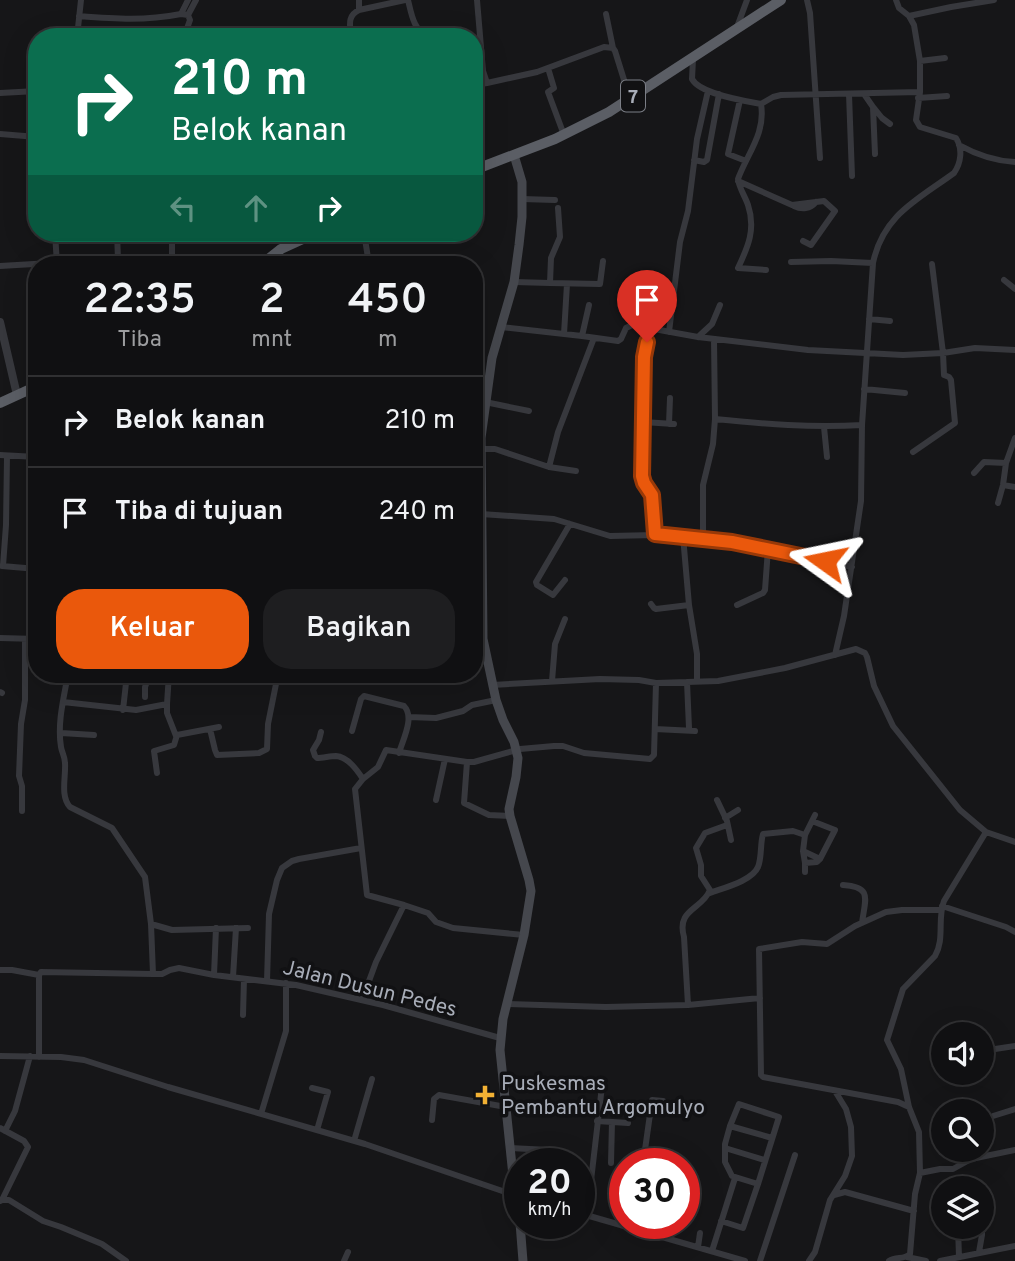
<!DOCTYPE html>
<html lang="id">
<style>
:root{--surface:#101012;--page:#1e1e20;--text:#f1f3f6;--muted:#9c9d9f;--line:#303032;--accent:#ea580c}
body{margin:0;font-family:Overpass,sans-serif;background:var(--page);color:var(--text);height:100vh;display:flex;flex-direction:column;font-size:26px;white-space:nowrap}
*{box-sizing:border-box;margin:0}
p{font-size:23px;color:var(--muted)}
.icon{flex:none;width:38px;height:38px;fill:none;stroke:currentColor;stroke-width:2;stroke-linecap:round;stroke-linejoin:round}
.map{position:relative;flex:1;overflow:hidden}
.details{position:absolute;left:28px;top:256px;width:455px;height:427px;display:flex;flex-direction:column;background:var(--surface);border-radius:28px;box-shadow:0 7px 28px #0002,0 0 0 2px var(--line)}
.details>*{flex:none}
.top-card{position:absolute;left:28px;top:28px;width:455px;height:214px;border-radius:28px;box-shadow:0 7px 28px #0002,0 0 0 2px var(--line);background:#0b6e4f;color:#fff;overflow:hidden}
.controls{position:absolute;left:931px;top:1022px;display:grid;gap:14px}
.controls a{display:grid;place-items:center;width:63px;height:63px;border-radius:50%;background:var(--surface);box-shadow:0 7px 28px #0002,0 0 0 2px var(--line);font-size:35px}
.speed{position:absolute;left:504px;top:1148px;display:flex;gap:14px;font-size:35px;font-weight:700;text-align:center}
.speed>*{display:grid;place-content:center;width:91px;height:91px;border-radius:50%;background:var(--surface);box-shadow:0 7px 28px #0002,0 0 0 2px var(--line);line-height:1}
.speed small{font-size:18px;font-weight:400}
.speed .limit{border:10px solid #d22;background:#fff;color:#111}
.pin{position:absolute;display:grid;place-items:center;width:60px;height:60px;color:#fff;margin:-72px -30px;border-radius:50% 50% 50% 0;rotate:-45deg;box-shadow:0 0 7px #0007}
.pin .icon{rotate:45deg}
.me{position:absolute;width:77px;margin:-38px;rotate:282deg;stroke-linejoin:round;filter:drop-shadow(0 0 5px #0008)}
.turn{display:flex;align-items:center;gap:24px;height:147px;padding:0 28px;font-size:32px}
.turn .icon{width:91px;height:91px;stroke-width:2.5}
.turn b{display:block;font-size:49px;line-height:60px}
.lanes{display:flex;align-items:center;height:66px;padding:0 28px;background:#0003;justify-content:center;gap:35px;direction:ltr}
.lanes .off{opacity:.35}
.eta{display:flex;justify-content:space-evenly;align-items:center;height:119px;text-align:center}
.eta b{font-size:42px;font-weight:600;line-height:49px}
.action{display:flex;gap:14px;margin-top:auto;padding:14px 28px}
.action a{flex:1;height:80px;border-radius:28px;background:var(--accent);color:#fff;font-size:28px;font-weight:600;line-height:80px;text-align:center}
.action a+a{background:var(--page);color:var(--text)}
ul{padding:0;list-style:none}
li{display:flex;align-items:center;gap:21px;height:91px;padding:0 28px;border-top:2px solid var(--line)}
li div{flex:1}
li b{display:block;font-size:26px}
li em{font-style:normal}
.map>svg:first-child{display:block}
</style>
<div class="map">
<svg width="1015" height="1261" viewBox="0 0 1015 1261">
<rect width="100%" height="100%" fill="#161618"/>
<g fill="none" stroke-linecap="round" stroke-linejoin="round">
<path stroke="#37383d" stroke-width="6" d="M408,0C411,12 414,33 428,35C435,35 439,34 446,37
M477,0L483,71L487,83L537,72L604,47L613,48L615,51L630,99
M807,0L810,13L820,158
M359,10L405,0
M181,14L188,15L190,20L184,37
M606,14L613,48
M188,15L196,0
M79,16C116,19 145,21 181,14L188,0
M909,16L951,7L994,0
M737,27L747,0
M77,37L81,0
M351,37C350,25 347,16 359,10V0
M693,59L692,79C700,94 744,101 761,104L773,97L781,95L920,92
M920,61L945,58
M548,68L554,88L548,92L564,135
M474,85L487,83
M0,93L37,91
M849,94L852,176
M864,94L873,107L875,154
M918,98L947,96
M740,100L728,154L746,161
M761,104C766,133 747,154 738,179C739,188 745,196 748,205C756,229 748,247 738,268L766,270
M874,108L882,118L890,124
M0,134L37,137
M959,145C977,155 995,161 1015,162
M694,160L704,162L707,160L719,94
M738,181L792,205L824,201L835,211L811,245L803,241
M522,199L555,200
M794,206C802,210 810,209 816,202
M55,233L57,264
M117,233L118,259
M172,233V260
M364,233L369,264
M791,262L831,261L873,263
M0,266L118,259L188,260L193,262V264
M1004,280L1015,289
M514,282L550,283L551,258L560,237L558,208
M550,283L600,284L603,261
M869,319L890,321
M501,327L582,336L618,341L621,339L626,328L632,325L698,337L808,350L903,355L943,353L932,264
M650,328L643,362L642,476L644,483L652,495L655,535
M669,332L680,242L688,211L697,139L708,91
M564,334L567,284
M582,336L589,305
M698,337L712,324L720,305
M864,389L905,393
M485,402L529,411
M715,419C765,424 811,428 862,425
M643,422L674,424
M669,424L670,398
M824,427L827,457
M481,449H495L549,467L576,471
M913,452L955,423L951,380L949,377L944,375L943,353L975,348L1015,350
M0,455L37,457
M549,467L558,432L594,338
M974,473L984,462L1006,463L1015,438
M1003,485L1015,487
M998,503L1003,485L1006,463
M481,514L554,519L610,536L655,535L732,542L852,567
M683,536L689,605L697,654V681
M703,538V485L713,444L715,419L714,339
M2,566L37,569
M3,566L6,525L7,456
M565,580L553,595L537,585L536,582L570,524
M651,604L654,608L656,609L689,605
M737,605L763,593L765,590L768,549
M0,638L37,639
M835,655L844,616L861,501L862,425L873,263C883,215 917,200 954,173C961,163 963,149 956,138L920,127L916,120L920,92V61L914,25L909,16L899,8L896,0
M68,674C64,697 57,723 61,747C62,753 65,757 65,763C66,777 60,796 70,807L112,828L145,877L151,924L153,974H162L170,970L179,968L214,975L296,985L383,1005L500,1038
M552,681L555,644L565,619
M687,682L689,728
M492,685L600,679L639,680L656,683L718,681L785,668L856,649L865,653L867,657L874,686L893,726L960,810L986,832L1015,842
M0,692L2,693
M145,697V687L150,674
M63,702L136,710L167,704L169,674
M167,704V713L176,736
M123,710L126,683
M409,717L436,718L463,711L472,705L496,700
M210,729L215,750L217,755L259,753L267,749L268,724L278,674
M655,729L695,731
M352,731L361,699L364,696L404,706C415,717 403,739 399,753
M321,732L319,740L313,750L315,756L317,758C323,758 330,756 336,756C348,757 357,770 363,779
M61,733L94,735
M467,762L464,803L489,815L510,816
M157,773L154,751L174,745L177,735L219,727
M436,800L445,759
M717,800L727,821L731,840
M22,811V786L19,776L21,724L25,700V639
M725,818L738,810
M803,851L820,859
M805,863L803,851L805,835
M805,872V863L817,862L820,859L835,830L812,821
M843,885C873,887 865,899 862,923
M710,893C723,888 752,881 758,867C762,857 760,844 763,834L793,831L805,835L815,815
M404,905L367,895L355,789L363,779L378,767L386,750L467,762H474L520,749L554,746H563L584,753L650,759L654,755L656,683
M942,906L1006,927L1015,932
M151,924L172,930L248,928
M0,970H12L39,975
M214,975L216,928
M233,977L236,928
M267,981L269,914L277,880L282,868L292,861L299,859L361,848
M362,1000L376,962L404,905L428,913L436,922L453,928L524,935
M507,1004L606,1007L688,1005L760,998
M688,1005L684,937C676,909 702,910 710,890L701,876V865L696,848L705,833L727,825
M243,1015L244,979
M995,1049L1015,1046
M0,1056L61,1057L84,1060L168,1087L365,1144L520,1197
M39,1057V975L41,972L153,974
M312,1088L328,1092L317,1130
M909,1107L898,1102L763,1077L761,1075L759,949L802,942L827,944L855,926L886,912L902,910H941
M261,1114L286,1031V983
M993,1116L1015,1109
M432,1120L434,1099L439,1095L506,1107
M597,1121L628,1123
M0,1128L24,1141L28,1147L2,1200
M5,1131L15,1111L30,1056
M354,1141L372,1079
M510,1148L549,1150
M725,1148V1144L730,1126
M611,1163L612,1122
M643,1164L652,1100L663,1101
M920,1173L940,1169H953L971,1159L1015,1150
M758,1184L779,1117L739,1104L730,1126L772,1138
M958,1188L969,1186L972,1188
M834,1195L845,1192L914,1211
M0,1201L2,1200H9L43,1221L61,1227L102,1244L126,1261
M579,1213L745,1261
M587,1215L602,1086
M721,1221L743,1228L758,1184L732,1176L725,1162V1148L764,1160
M958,1227L959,1257
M698,1247L700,1233
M712,1251L735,1178
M979,1252L982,1235V1213
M907,1257L926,1261
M344,1261L348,1252
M760,1261L795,1155
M809,1261L815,1252L830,1200L845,1176L852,1156L851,1127L846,1109L835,1091
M889,1261C896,1256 904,1260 910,1254L915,1194L920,1173L919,1132L909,1107L901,1069L887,1040L903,989L935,956C945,939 937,919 944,901L986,832
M940,1261L1015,1246"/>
<path stroke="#37383d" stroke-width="8" d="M0,322L17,395"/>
<path stroke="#45474d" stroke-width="9" d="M514,155L522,182V217L519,245L514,282L492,358L481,438L483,639L496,700L503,720L514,742L518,758L516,777L509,809L510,816L529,880L531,891L524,935L503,1019L500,1050L515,1195L520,1221
M520,1223L523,1261"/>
<path stroke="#5b5e65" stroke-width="10" d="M474,170L555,139L609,112L781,0
M262,264L281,249L316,233
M0,403L37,386"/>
</g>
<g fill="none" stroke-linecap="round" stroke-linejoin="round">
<defs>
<path id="route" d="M647,342L644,357L642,476L644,483L652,495L655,534L732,542L825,561"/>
</defs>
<use href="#route" stroke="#983908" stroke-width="18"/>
<use href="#route" stroke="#ea580c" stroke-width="12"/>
</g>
<path fill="#f2b134" stroke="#111113" stroke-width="2.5" d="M481.5 1084.5h7v7h7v7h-7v7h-7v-7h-7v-7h7z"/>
<g text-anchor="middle" stroke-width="7" stroke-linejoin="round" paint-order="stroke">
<rect fill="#111113" stroke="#7b7e86" stroke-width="2" x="621" y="80.5" width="24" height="31" rx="5"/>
<g font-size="19" font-weight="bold" fill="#a8adb8">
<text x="633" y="103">7</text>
</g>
<g font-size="21" fill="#a8adb8" stroke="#111113">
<text transform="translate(370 988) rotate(14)" y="7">Jalan Dusun Pedes</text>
</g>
<g font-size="21" fill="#a8adb8" stroke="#111113" text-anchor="start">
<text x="501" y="1090">Puskesmas<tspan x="501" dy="24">Pembantu Argomulyo</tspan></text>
</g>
</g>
</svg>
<div class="controls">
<a><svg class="icon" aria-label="sound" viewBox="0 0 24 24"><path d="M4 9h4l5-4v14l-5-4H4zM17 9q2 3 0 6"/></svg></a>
<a><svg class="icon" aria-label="search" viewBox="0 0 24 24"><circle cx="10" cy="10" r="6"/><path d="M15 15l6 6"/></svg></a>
<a><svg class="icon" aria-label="layers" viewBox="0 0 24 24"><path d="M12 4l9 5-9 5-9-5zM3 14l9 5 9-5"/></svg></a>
</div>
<div class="speed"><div>20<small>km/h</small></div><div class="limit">30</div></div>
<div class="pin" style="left:647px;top:342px;background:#d93025"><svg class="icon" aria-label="arrive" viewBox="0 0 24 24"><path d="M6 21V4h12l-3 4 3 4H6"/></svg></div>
<svg class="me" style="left:825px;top:561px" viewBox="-20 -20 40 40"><path d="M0-17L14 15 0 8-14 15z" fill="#ea580c" stroke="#fff" stroke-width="4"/></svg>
<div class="top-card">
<div class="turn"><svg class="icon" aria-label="right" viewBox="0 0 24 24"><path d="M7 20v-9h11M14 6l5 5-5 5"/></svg><div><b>210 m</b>Belok kanan</div></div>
<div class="lanes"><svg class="icon off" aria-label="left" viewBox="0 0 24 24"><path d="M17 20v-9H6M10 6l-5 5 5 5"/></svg><svg class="icon off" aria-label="ahead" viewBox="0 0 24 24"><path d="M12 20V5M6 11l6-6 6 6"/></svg><svg class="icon" aria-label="right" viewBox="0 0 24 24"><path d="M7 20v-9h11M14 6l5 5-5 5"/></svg></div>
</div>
<section class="details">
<div class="eta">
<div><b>22:35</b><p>Tiba</p></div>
<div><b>2</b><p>mnt</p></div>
<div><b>450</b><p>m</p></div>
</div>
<ul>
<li><svg class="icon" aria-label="right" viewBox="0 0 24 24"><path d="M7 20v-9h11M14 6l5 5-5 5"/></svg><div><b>Belok kanan</b></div><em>210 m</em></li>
<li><svg class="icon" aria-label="arrive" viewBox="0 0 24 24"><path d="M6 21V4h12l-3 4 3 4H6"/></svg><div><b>Tiba di tujuan</b></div><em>240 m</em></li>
</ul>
<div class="action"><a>Keluar</a><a>Bagikan</a></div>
</section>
</div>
